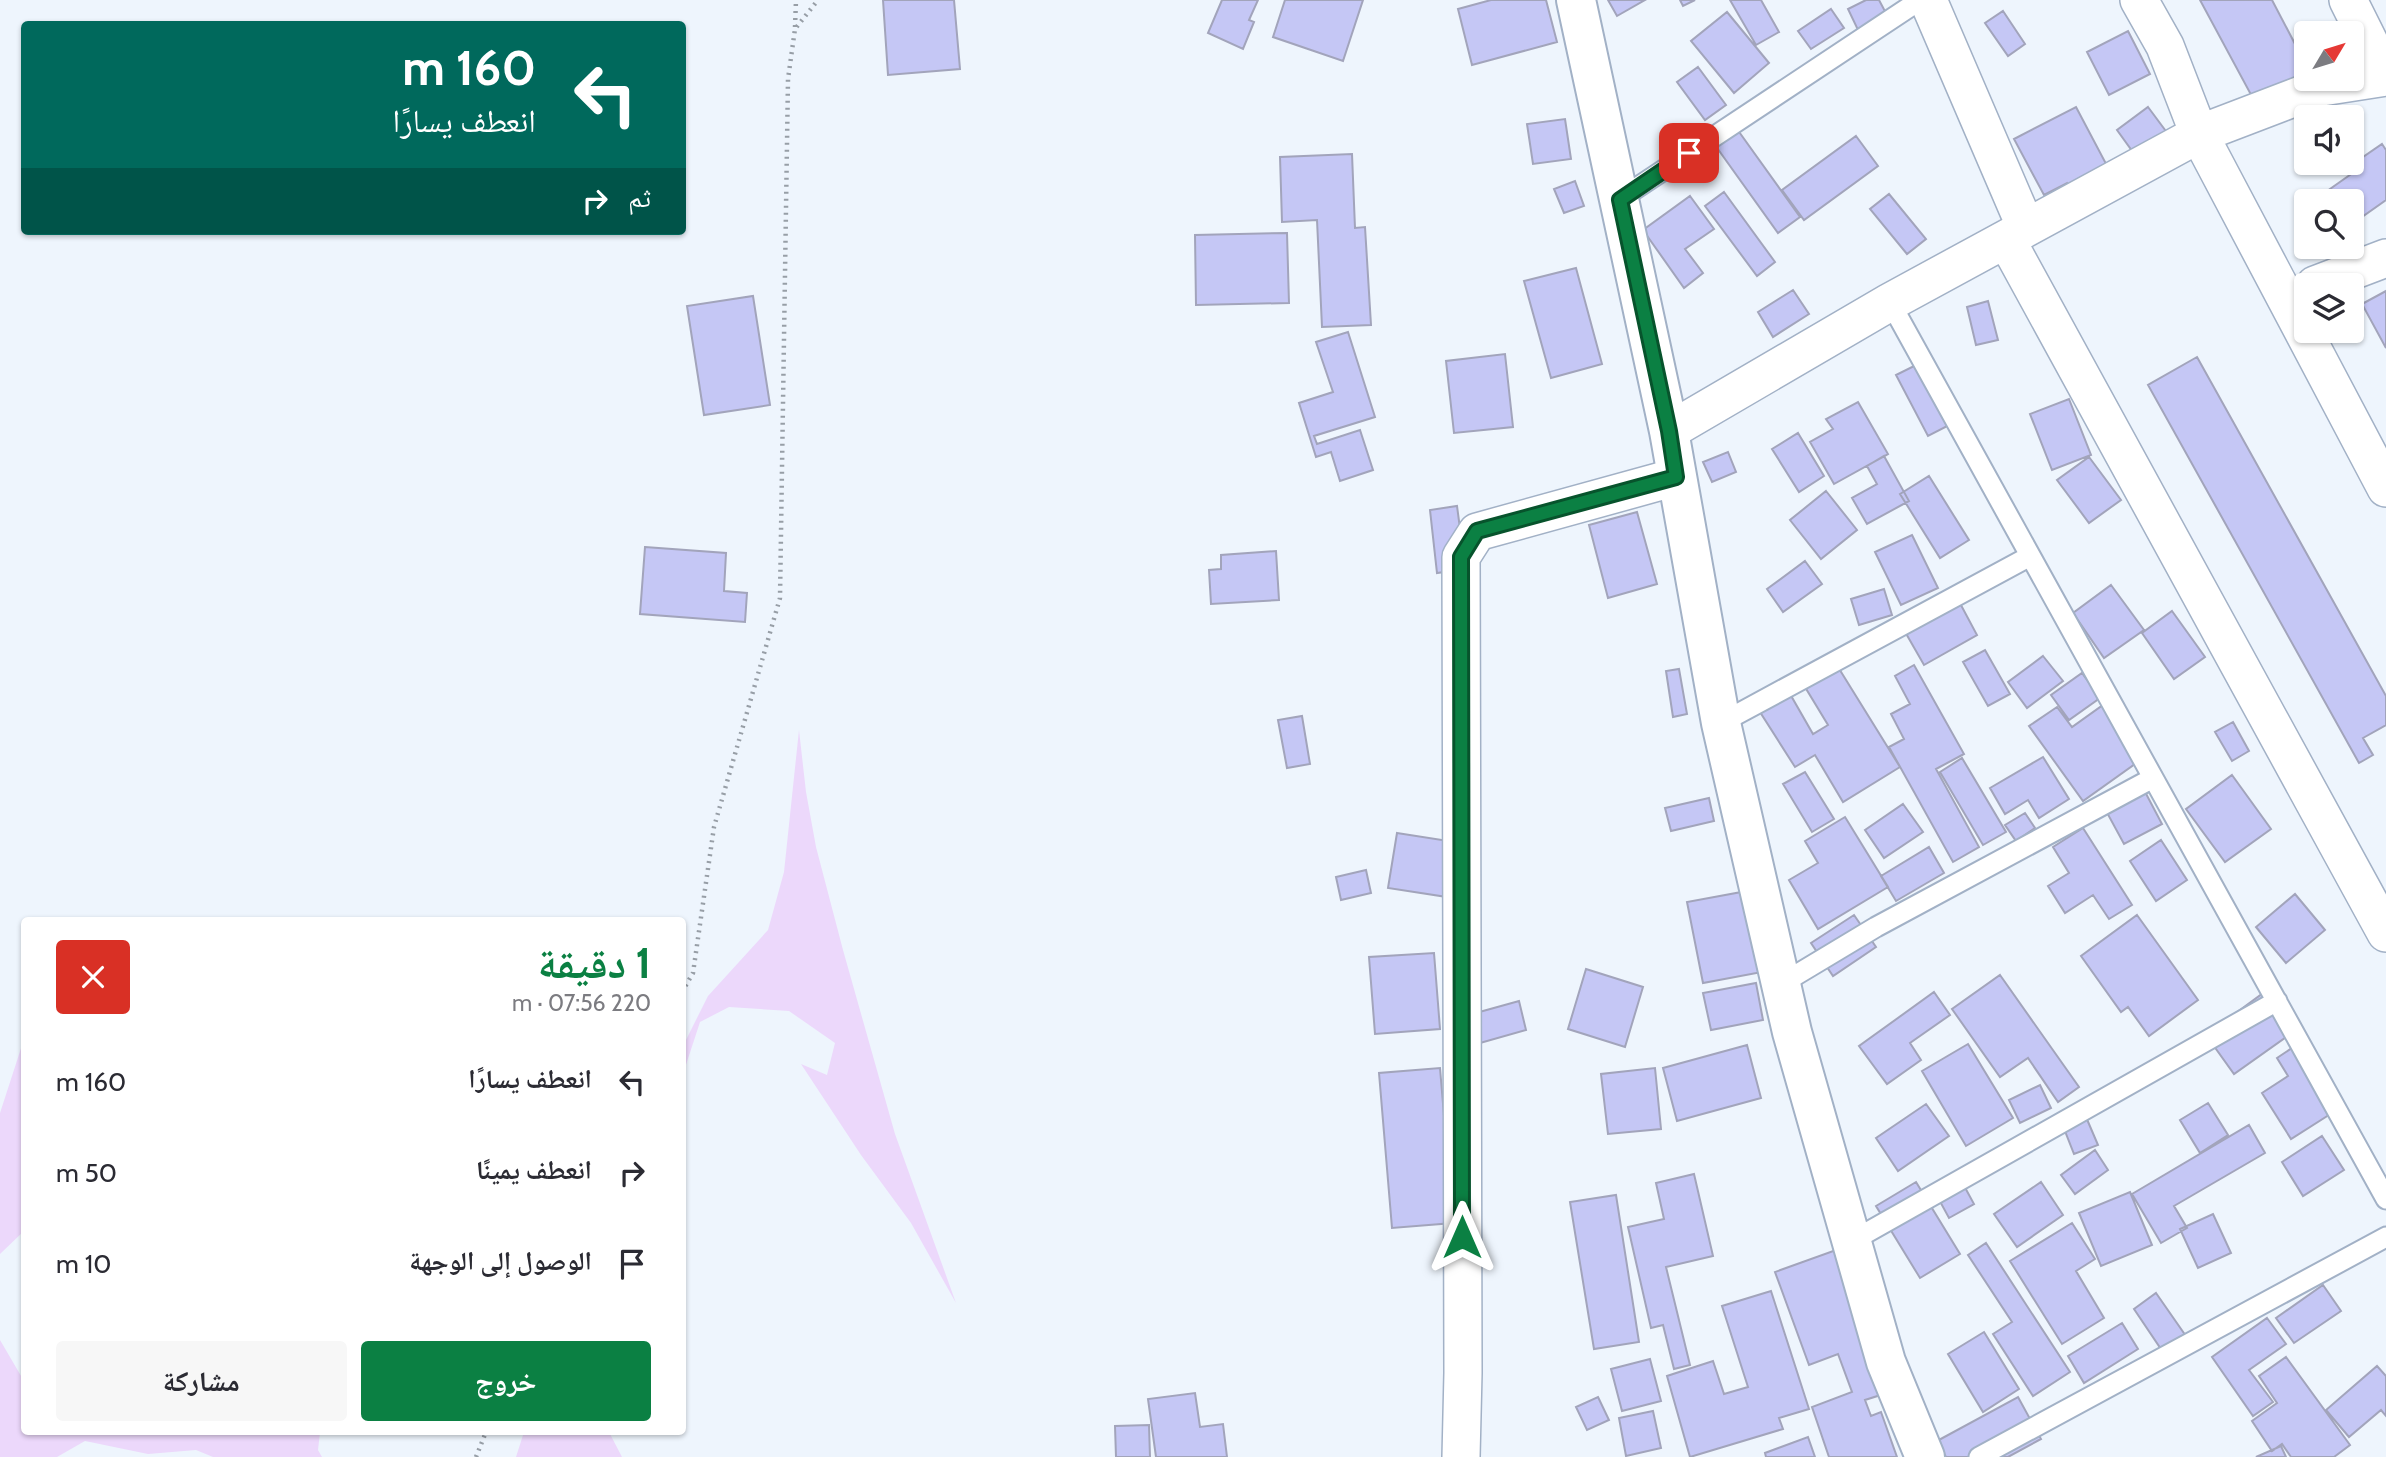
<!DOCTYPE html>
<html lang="ar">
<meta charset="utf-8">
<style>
:root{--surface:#fff;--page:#f7f7f7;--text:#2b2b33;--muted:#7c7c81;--accent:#0b8043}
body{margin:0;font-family:Cabin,"Noto Naskh Arabic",sans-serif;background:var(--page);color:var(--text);direction:rtl;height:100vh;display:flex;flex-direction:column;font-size:26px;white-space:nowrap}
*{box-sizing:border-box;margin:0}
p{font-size:23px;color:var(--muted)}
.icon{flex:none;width:38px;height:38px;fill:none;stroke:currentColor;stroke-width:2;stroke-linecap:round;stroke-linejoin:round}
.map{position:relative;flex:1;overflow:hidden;direction:ltr}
.panel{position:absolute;left:21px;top:917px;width:665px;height:518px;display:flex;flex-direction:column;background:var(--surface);border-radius:7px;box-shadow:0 2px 5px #0004;direction:rtl}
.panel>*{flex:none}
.hud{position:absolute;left:21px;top:21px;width:665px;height:214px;border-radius:7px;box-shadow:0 2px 5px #0004;direction:rtl;background:#00695c;color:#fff;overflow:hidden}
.needle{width:46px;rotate:52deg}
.fabs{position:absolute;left:2294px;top:21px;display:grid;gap:14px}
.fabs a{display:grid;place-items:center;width:70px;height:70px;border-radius:7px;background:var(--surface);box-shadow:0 2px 5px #0004;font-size:35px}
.pin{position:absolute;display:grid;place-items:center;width:60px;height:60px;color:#fff;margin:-30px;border-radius:14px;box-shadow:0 4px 10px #0006}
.me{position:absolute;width:77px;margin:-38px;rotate:0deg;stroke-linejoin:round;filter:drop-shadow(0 0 5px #0008)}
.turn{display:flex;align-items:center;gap:24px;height:147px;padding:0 35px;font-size:32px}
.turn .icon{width:91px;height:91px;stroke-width:2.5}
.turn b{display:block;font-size:49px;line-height:60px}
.then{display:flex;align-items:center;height:66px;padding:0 35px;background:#0003;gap:14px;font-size:26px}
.round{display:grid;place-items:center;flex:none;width:74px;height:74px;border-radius:7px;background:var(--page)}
.headline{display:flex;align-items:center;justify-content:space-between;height:119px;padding:0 35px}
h1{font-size:42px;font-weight:700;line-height:52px;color:var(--accent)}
.button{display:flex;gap:14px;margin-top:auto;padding:14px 35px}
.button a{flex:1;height:80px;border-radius:7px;background:var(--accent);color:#fff;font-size:28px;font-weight:700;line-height:80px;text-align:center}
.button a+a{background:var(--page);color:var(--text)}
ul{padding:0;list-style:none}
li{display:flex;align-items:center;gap:21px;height:91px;padding:0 35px}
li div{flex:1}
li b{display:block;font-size:26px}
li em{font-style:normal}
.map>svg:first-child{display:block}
</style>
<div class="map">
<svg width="2386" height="1457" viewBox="0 0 2386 1457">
<rect width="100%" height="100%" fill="#eef5fd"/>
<path fill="#ecd8fb" d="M799,730L806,792L816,847L843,950L895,1134L956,1303L911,1223L861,1155L801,1064L827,1075L835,1043L789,1011L729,1007L700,1022L683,1074V1046L708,996L768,930L784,872Z
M24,1039V1231L0,1254V1113Z
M0,1340L24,1381V1432H320L318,1450L322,1457H213L196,1450L148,1454L85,1441L57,1457H0Z
M524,1432H609L622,1457H516Z"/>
<path fill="#c5c7f5" stroke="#a2a4bb" stroke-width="2" d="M883,0H954L960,69L888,75Z
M1222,0H1258L1249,20L1254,22L1243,49L1208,33Z
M1285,0H1363L1343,61L1273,37Z
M1491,0H1546L1557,42L1472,65L1458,9Z
M1608,0H1645L1617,16Z
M1680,0H1695L1683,6Z
M1730,0H1761L1779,32L1756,45Z
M1866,0H1879L1887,15L1858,30L1848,9Z
M2200,0H2272L2306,65V77L2256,104Z
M1831,9L1844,28L1811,49L1798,31Z
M2003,11L2025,44L2008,56L1985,23Z
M1727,12L1769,63L1734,93L1691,41Z
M2128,31L2150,74L2109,95L2087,52Z
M1698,67L1726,105L1705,120L1677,82Z
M2076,107L2113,177L2074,198L2067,183L2044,195L2014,139Z
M2148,107L2174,142L2143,166L2117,130Z
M1565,119L1571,159L1533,164L1527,124Z
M1737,129L1800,217L1778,233L1715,145Z
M1856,136L1878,166L1804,220L1782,190Z
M2382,144L2386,150V200L2352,224V201H2313L2354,172L2350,166Z
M1352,154L1355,228L1365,227L1371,325L1322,327L1317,220L1282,222L1280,157Z
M1575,181L1584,206L1564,213L1554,189Z
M1724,192L1775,262L1757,276L1705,206Z
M1889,194L1926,239L1907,254L1870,209Z
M1690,196L1714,229L1685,249L1703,273L1684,288L1643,230Z
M1287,233L1289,303L1196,305L1195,235Z
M1576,268L1602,364L1551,378L1524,281Z
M1793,290L1809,314L1773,337L1758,312Z
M2386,291V348L2362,304Z
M753,296L770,405L704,415L687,306Z
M1988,301L1998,340L1976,345L1967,307Z
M1348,332L1375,417L1314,436L1317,444L1360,430L1373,470L1340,481L1331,452L1316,457L1299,403L1333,392L1316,342Z
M1505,354L1513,427L1454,433L1446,361Z
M2197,357L2386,696V725L2363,738L2373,755L2359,763L2148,385Z
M1928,359L1959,420L1928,436L1896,375Z
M2069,399L2091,455L2052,470L2030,414Z
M1858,402L1888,454L1834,484L1810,442L1833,429L1826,419Z
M1798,433L1824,476L1799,492L1772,449Z
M1728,452L1736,472L1712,482L1703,462Z
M1884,456L1909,501L1867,524L1852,498L1877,484L1867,466Z
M2089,457L2121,500L2089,523L2057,480Z
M1929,476L1969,540L1940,558L1900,494Z
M1826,491L1857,530L1821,559L1790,520Z
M1457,506L1461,536L1457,570L1437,573L1430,510Z
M1637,512L1657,584L1608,598L1589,525Z
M1912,535L1938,588L1901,605L1875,552Z
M645,547L726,553L724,591L747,593L745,622L640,614Z
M1276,551L1279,600L1211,604L1209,570L1221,569V555Z
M1805,561L1822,584L1783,612L1767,589Z
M2111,585L2144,630L2104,658L2073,613Z
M1884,589L1892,615L1859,625L1851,599Z
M1954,592L1977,635L1924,665L1900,623Z
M2172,611L2205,657L2174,679L2142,633Z
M1985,650L2010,694L1988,706L1963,662Z
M2043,656L2063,681L2027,708L2008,682Z
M1914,665L1964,754L1936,769L1979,847L1953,862L1889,747L1904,739L1891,714L1910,704L1895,676Z
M1838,667L1900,767L1843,802L1815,755L1795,767L1760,712L1790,694L1813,734L1828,725L1805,687Z
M1679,669L1687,714L1673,717L1666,671Z
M2082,673L2100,698L2069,720L2051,695Z
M2103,705L2142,759L2083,801L2029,726L2057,707L2072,727Z
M1302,716L1310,764L1287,768L1278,720Z
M2233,722L2249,751L2232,761L2215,732Z
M2043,757L2069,799L2039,818L2028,800L2005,814L1990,788Z
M1962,758L2006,832L1983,845L1940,772Z
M1805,772L1834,819L1812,832L1783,784Z
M2232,775L2271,829L2225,862L2186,809Z
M2143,788L2162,824L2124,844L2105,809Z
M1709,798L1714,821L1671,831L1665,808Z
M1903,804L1923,832L1884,858L1865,830Z
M2025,813L2035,828L2016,841L2005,825Z
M1845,817L1888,887L1818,929L1789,880L1818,863L1805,841Z
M2083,828L2132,905L2109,919L2093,895L2065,913L2048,886L2069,873L2053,847Z
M1397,833L1455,842L1447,897L1388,888Z
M2161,840L2187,880L2156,901L2130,861Z
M1929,847L1944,873L1896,901L1881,876Z
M1366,870L1371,893L1341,900L1336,877Z
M1747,891L1762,972L1703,983L1687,902Z
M2295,894L2325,930L2286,963L2256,927Z
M1854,915L1876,947L1833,976L1811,943Z
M2137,915L2198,1000L2149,1036L2128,1007L2121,1012L2081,956Z
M1434,953L1440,1029L1375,1034L1369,957Z
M1586,969L1643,987L1625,1047L1568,1029Z
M2000,975L2079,1087L2058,1102L2028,1058L2000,1077L1952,1009Z
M1756,983L1763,1020L1711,1030L1703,993Z
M2270,988L2299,1028L2234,1074L2206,1035Z
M1934,992L1950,1015L1910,1043L1921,1060L1887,1084L1859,1046Z
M1519,1001L1526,1030L1473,1045L1465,1016Z
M1968,1044L2013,1118L1966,1146L1922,1071Z
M1747,1045L1761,1098L1677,1121L1663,1068Z
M2292,1048L2332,1113L2291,1139L2262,1093L2288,1076L2277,1058Z
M1440,1068L1453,1223L1392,1228L1379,1073Z
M1655,1068L1661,1129L1608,1134L1601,1074Z
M2040,1085L2051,1108L2020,1123L2009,1100Z
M2208,1103L2228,1135L2200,1153L2180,1120Z
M1926,1104L1949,1136L1898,1171L1876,1138Z
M2086,1117L2098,1145L2074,1154L2063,1126Z
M2249,1125L2265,1153L2174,1206L2187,1228L2161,1243L2132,1194Z
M2322,1136L2344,1170L2303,1196L2282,1162Z
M2095,1150L2108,1170L2075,1194L2061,1175Z
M1694,1174L1713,1256L1666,1267L1690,1365L1674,1369L1663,1325L1651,1328L1628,1227L1664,1219L1656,1183Z
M1916,1182L1960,1254L1920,1278L1876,1206Z
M1962,1182L1974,1204L1949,1218L1937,1196Z
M2041,1182L2063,1215L2017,1247L1994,1214Z
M2130,1192L2152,1245L2101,1266L2079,1213Z
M1616,1195L1639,1342L1594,1349L1570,1202Z
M2213,1214L2231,1253L2198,1268L2180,1229Z
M2072,1223L2095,1259L2076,1271L2104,1318L2062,1344L2010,1261Z
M1986,1243L2070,1372L2033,1396L1993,1334L2012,1322L1968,1255Z
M1836,1250L1887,1393L1865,1400L1871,1416L1881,1412L1897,1457H1829L1812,1407L1852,1392L1838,1354L1809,1365L1775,1272Z
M2323,1285L2341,1311L2294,1343L2276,1318Z
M1771,1291L1809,1409L1779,1418L1783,1429L1690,1457L1667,1376L1713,1361L1724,1394L1748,1387L1722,1306Z
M2156,1293L2188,1339L2165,1355L2134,1309Z
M2267,1318L2286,1344L2249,1370L2273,1402L2253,1416L2212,1357Z
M2122,1323L2138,1349L2084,1383L2068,1356Z
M1984,1332L2019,1389L1983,1412L1948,1354Z
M2286,1357L2350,1445L2334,1457H2291L2282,1444L2272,1451L2252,1421L2277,1403L2259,1376Z
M1650,1359L1661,1401L1622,1411L1611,1369Z
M2377,1366L2386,1376V1416L2381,1410L2349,1437L2326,1410Z
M1195,1393L1200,1427L1223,1424L1227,1457H1156L1148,1399Z
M1598,1397L1609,1420L1587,1430L1576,1407Z
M2018,1397L2041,1439L2008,1457H1946L1937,1441Z
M1653,1411L1661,1448L1626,1456L1619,1418Z
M1149,1425L1150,1457H1116L1115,1426Z
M1808,1437L1815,1457H1766L1765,1453Z
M2281,1446L2286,1457H2256Z"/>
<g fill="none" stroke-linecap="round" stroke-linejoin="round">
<defs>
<path id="lane" d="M1620,199L1920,0
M1890,302L2386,1199
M1721,723L2030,556
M1781,984L1876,927L2153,778
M1852,1241L2277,1001
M1979,1457L2386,1237"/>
<path id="street" d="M1928,0L2026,228
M2139,0L2165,46L2199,134L2386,488
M2348,0L2386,76
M2006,239L2386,933
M2315,285L2386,258
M1669,431L1890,302L2199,134L2322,87L2386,77
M1461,1457L1463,1373L1461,557L1477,532L1676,477"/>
<path id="secondary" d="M1576,0L1669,431L1721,723L1792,1032L1886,1362L1925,1457"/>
</defs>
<use href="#lane" stroke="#a2b1c6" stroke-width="23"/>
<use href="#street" stroke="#a2b1c6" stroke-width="40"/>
<use href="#secondary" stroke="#a2b1c6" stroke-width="42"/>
<path stroke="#979ea6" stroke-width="4.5" stroke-dasharray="2 5" stroke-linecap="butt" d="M795,27L796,0
M682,992L693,973L714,827L780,598L788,79L795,29L818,0
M476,1457L486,1432"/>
<use href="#lane" stroke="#fff" stroke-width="19"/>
<use href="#street" stroke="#fff" stroke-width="37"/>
<use href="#secondary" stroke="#fff" stroke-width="38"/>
</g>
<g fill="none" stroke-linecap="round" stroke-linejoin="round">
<defs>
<path id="route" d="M1462,1237L1461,557L1477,531L1676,477L1669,431L1620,200L1689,153"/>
</defs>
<use href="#route" stroke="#07532c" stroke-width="18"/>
<use href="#route" stroke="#0b8043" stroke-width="12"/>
</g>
</svg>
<div class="fabs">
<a><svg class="needle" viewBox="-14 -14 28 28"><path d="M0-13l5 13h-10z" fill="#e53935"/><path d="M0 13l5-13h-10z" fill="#7c7c81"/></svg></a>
<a><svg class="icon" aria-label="sound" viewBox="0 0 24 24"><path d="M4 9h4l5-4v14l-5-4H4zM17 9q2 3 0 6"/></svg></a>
<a><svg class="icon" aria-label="search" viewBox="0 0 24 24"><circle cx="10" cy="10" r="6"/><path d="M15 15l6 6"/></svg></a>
<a><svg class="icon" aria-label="layers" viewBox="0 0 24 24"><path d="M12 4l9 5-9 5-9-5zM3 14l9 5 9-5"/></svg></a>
</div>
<div class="pin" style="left:1689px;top:153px;background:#d93025"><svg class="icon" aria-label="arrive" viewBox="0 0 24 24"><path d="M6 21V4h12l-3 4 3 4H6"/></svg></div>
<svg class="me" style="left:1462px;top:1237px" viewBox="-20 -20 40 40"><path d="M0-17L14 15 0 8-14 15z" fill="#0b8043" stroke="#fff" stroke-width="4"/></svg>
<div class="hud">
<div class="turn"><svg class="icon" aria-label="left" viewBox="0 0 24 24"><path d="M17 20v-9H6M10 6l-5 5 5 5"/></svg><div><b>160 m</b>انعطف يسارًا</div></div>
<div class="then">ثم<svg class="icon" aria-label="right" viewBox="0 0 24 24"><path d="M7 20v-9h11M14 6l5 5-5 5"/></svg></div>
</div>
<section class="panel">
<div class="headline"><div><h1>1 دقيقة</h1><p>220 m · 07:56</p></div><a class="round" style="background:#d93025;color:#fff"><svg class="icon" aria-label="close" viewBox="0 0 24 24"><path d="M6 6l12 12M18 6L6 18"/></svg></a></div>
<ul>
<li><svg class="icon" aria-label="left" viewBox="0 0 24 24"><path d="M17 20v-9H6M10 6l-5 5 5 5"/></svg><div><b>انعطف يسارًا</b></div><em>160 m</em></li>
<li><svg class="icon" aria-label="right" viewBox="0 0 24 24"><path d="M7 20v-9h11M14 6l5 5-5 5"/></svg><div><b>انعطف يمينًا</b></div><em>50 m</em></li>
<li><svg class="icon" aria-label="arrive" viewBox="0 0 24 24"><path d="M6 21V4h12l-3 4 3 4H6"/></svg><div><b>الوصول إلى الوجهة</b></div><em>10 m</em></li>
</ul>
<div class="button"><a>خروج</a><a>مشاركة</a></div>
</section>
</div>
